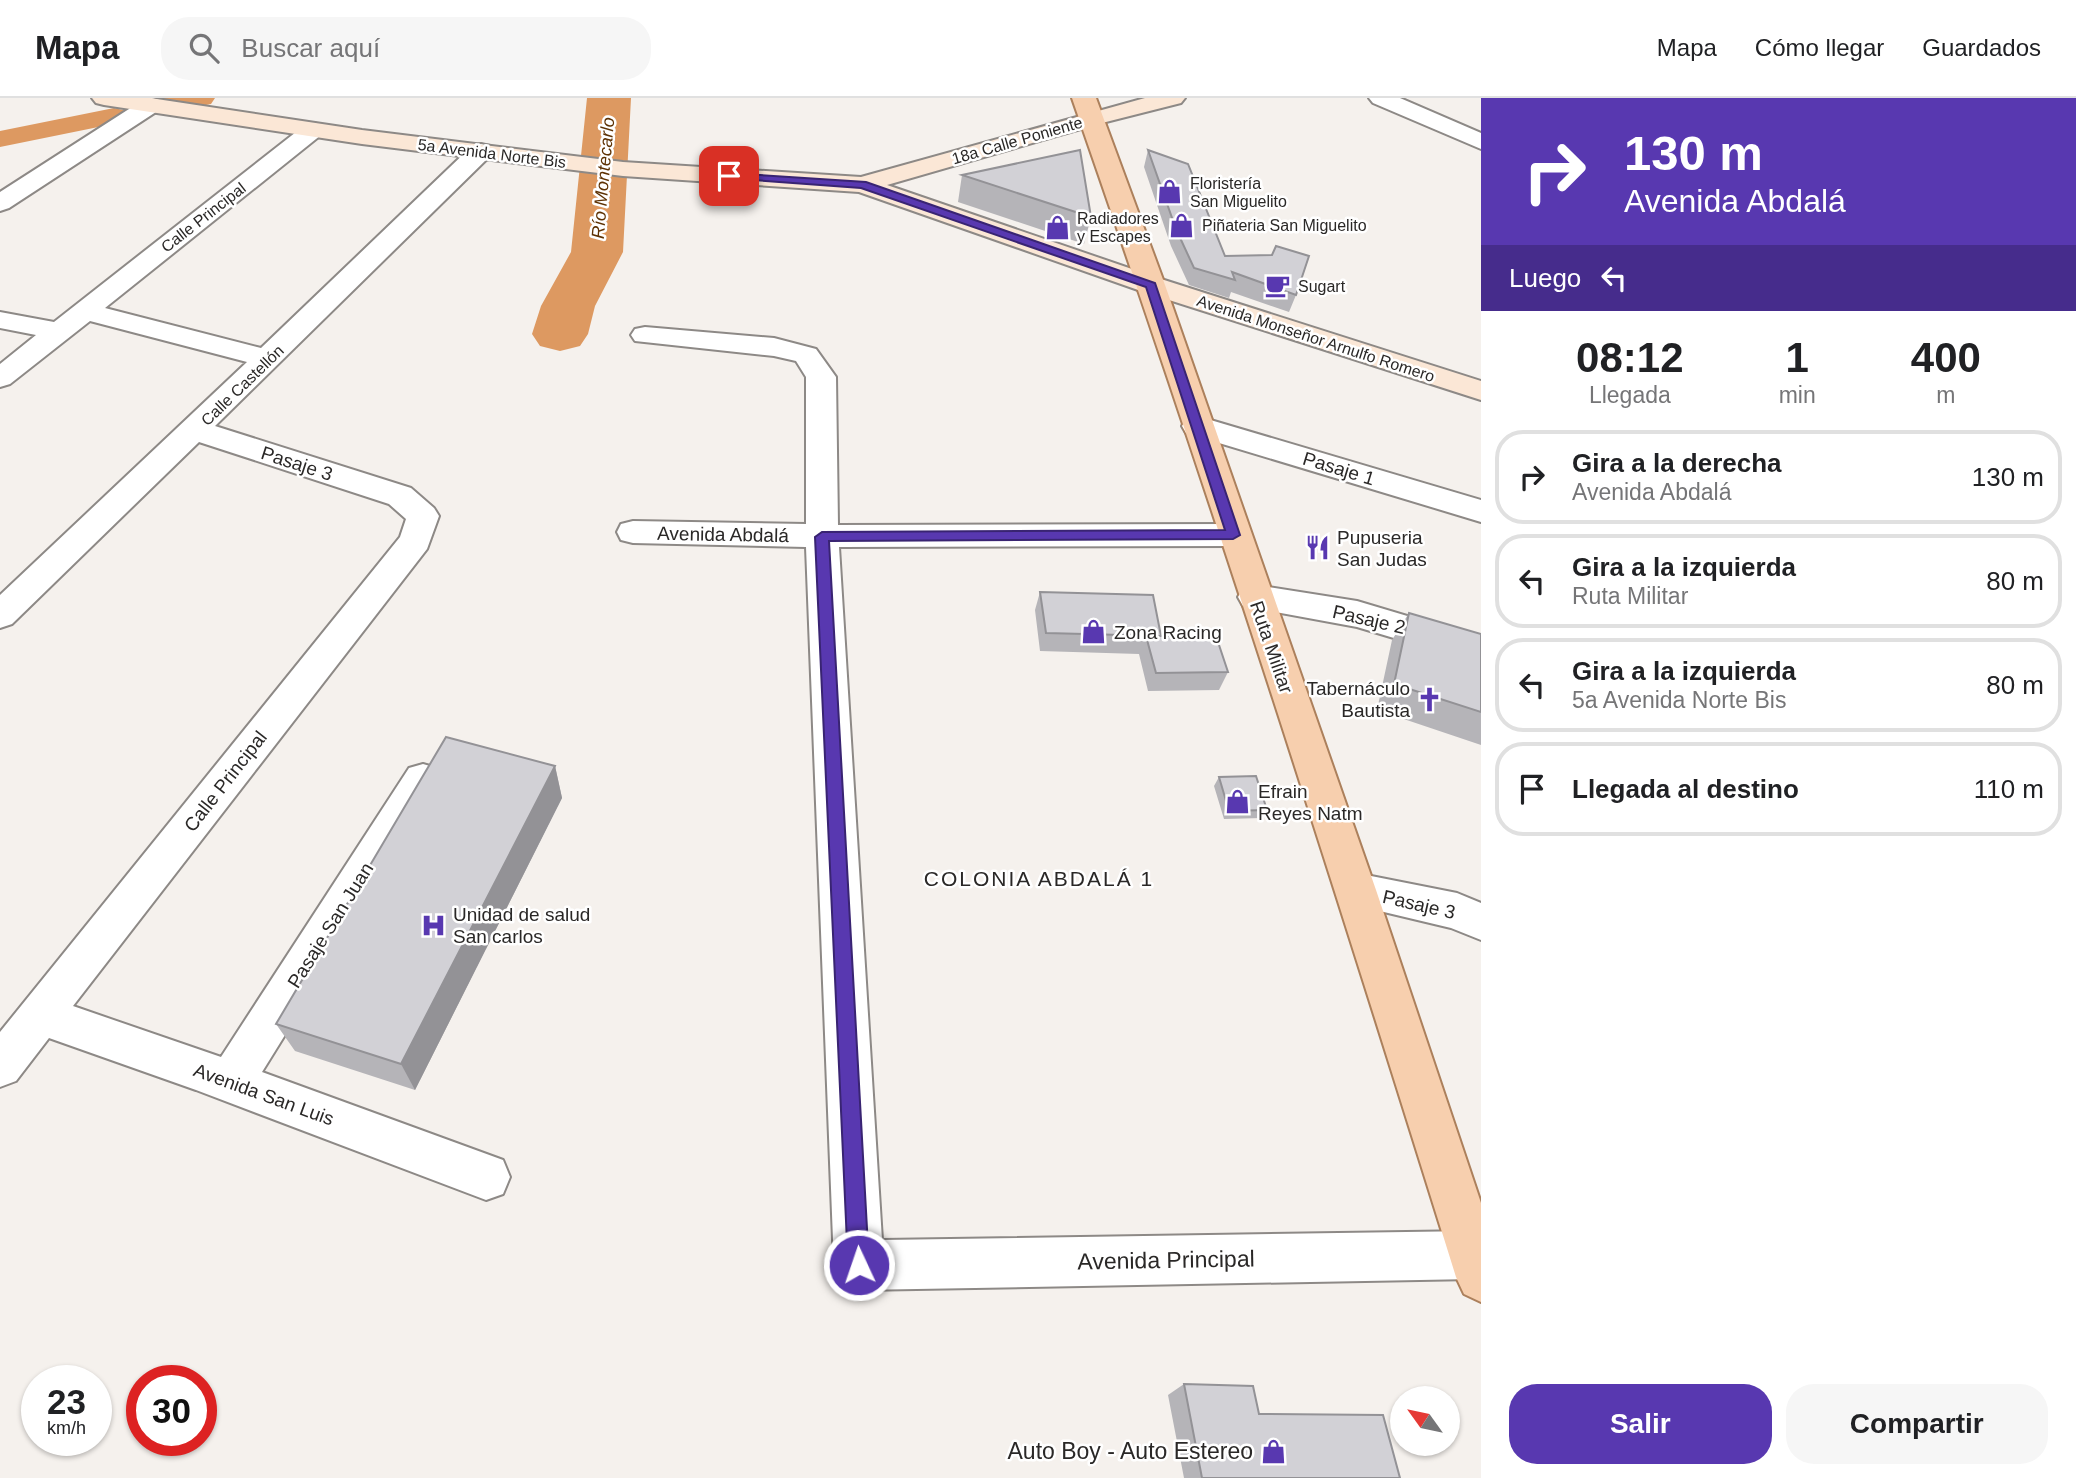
<!DOCTYPE html>
<html lang="es">
<meta charset="utf-8">
<style>
:root{--surface:#fff;--page:#f6f6f6;--text:#202124;--muted:#757577;--line:#e0e0e0;--accent:#5838b0}
body{margin:0;font-family:Arial,sans-serif;background:var(--page);color:var(--text);height:100vh;display:flex;flex-direction:column;font-size:26px;white-space:nowrap}
*{box-sizing:border-box;margin:0}
p{font-size:23px;color:var(--muted)}
.icon{flex:none;width:38px;height:38px;fill:none;stroke:currentColor;stroke-width:2;stroke-linecap:round;stroke-linejoin:round}
.map{position:relative;flex:1;overflow:hidden}
.sheet{display:flex;flex-direction:column;background:var(--surface);width:595px}
.sheet>*{flex:none}
.hud{background:#5838b0;color:#fff;overflow:hidden}
.needle{width:46px;rotate:303deg}
.tools{position:absolute;left:1390px;top:1288px;display:grid;gap:14px}
.tools a{display:grid;place-items:center;width:70px;height:70px;border-radius:50%;background:var(--surface);box-shadow:0 2px 5px #0004;font-size:35px}
.speed{position:absolute;left:21px;top:1267px;display:flex;gap:14px;font-size:35px;font-weight:700;text-align:center}
.speed>*{display:grid;place-content:center;width:91px;height:91px;border-radius:50%;background:var(--surface);box-shadow:0 2px 5px #0004;line-height:1}
.speed small{font-size:18px;font-weight:400}
.speed .limit{border:10px solid #d22;background:#fff;color:#111}
.pin{position:absolute;display:grid;place-items:center;width:60px;height:60px;color:#fff;margin:-30px;border-radius:14px;box-shadow:0 4px 10px #0006}
.me{position:absolute;width:77px;margin:-38px;rotate:357deg;stroke-linejoin:round;filter:drop-shadow(0 0 5px #0008)}
.turn{display:flex;align-items:center;gap:24px;height:147px;padding:0 28px;font-size:32px}
.turn .icon{width:91px;height:91px;stroke-width:2.5}
.turn b{display:block;font-size:49px;line-height:60px}
.then{display:flex;align-items:center;height:66px;padding:0 28px;background:#0003;gap:14px;font-size:26px}
.eta{display:flex;justify-content:space-evenly;align-items:center;height:119px;text-align:center}
.eta b{font-size:42px;font-weight:700;line-height:49px}
.action{display:flex;gap:14px;margin-top:auto;padding:14px 28px}
.action a{flex:1;height:80px;border-radius:28px;background:var(--accent);color:#fff;font-size:28px;font-weight:700;line-height:80px;text-align:center}
.action a+a{background:var(--page);color:var(--text)}
ul{padding:0;list-style:none}
li{display:flex;align-items:center;gap:21px;height:94px;margin:0 14px 10px;padding:0 14px;border:4px solid var(--line);border-radius:28px}
li div{flex:1}
li b{display:block;font-size:26px}
li em{font-style:normal}
header{display:flex;align-items:center;gap:42px;box-sizing:border-box;height:98px;padding:0 35px;background:var(--surface);border-bottom:2px solid var(--line)}
header strong{font-size:33px}
nav{display:flex;gap:38px;margin-inline-start:auto;font-size:24px}
.search{width:490px;height:63px;background:var(--page);display:flex;align-items:center;gap:18px;box-sizing:border-box;padding:0 24px;border-radius:28px;color:var(--muted);font-size:26px}
main{display:flex;flex:1;min-height:0}
.map>svg:first-child{display:block}
</style>
<header>
<strong>Mapa</strong>
<div class="search"><svg class="icon" aria-label="search" viewBox="0 0 24 24"><circle cx="10" cy="10" r="6"/><path d="M15 15l6 6"/></svg>Buscar aquí</div>
<nav><a>Mapa</a><a>Cómo llegar</a><a>Guardados</a></nav>
</header>
<main>
<div class="map">
<svg width="1481" height="1380" viewBox="0 0 1481 1380">
<rect width="100%" height="100%" fill="#f5f1ed"/>
<g fill="none" stroke-linecap="round" stroke-linejoin="round">
<path fill="#dd9961" fill-rule="evenodd" d="M605,0H613L609,60L605,62L601,60Z"/>
<path fill="#dd9961" fill-rule="evenodd" d="M163,0H215L211,6L172,14L163,12L159,6Z
M114,10L123,12L127,18L123,24L0,49V33Z"/>
<path fill="#dd9961" fill-rule="evenodd" d="M587,0H631L623,154L595,208L588,236L580,248L560,253L540,248L532,236L541,208L571,154Z"/>
<defs>
<path id="street" d="M151,0L159,2L163,7L159,12L9,110L0,113V94L143,2Z
M1369,0H1400L1481,35V51L1373,5Z
M313,25L321,27L325,32L321,37L105,210L261,250L472,48L481,46L490,48L493,53L490,58L215,328L411,390L434,410L439,418L427,451L73,908L221,959L409,670L423,666L437,670L442,681L437,692L262,974L503,1062L510,1079L503,1096L486,1102L196,992L49,940L16,983L0,989V934L400,439L406,421L389,406L199,344L12,526L0,530V497L247,264L90,223L10,286L0,289V266L36,237L0,230V214L54,224L305,27Z
M645,229L774,240L816,251L836,279L838,427L1233,426L1245,429L1249,437L1245,445L1233,448L839,449L882,1142L1474,1133L1481,1135V1179L1474,1181L859,1192L842,1184L834,1167L806,449L633,445L621,442L617,434L621,426L633,423L806,426V279L796,263L774,258L635,243L631,237L635,231Z
M1197,318L1481,402V424L1186,335L1182,328L1186,321Z
M1255,487L1357,503L1481,540V566L1357,529L1243,508L1238,499L1243,490Z
M1356,775L1457,795L1481,805V842L1451,830L1342,804L1336,792L1342,780Z"/>
<path id="secondary" d="M92,0H150L362,32L623,64L861,79L1145,0H1185L1181,5L1098,26L887,87L1161,181L1481,283V302L1141,193L859,94L623,78L362,46L104,7L96,5Z"/>
<path id="primary" d="M1072,0H1096L1165,187L1376,792L1481,1105V1204L1464,1196L1456,1179C1333,784 1208,390 1072,0Z"/>
</defs>
<use href="#street" stroke="#8d8986" stroke-width="4"/>
<use href="#secondary" stroke="#8d8986" stroke-width="4"/>
<use href="#primary" stroke="#ac805c" stroke-width="4"/>
<use href="#street" fill="#fff" fill-rule="evenodd"/>
<use href="#secondary" fill="#fbe7d6" fill-rule="evenodd"/>
<use href="#primary" fill="#f7cfae" fill-rule="evenodd"/>
</g>
<path fill="#b5b4b8" d="M1148,52L1225,158L1296,197L1289,214L1231,194L1229,200L1189,187L1171,148L1144,69Z
M962,77L1091,119L1084,146L958,104Z
M1040,494L1161,538L1228,574L1219,592L1148,593L1139,556L1040,553L1035,512Z
M1409,515L1481,536V647L1377,612L1392,542Z
M555,668L562,700L415,992L295,953L276,926Z
M1219,679L1267,712L1262,720L1224,721L1214,688Z
M1184,1286L1259,1316L1400,1380H1184L1168,1297Z"/>
<path fill="#939296" d="M555,668L562,700L415,992L401,966Z"/>
<path fill="#d2d1d6" stroke="#939296" stroke-width="2" d="M1080,52L1091,119L962,77Z
M1148,52L1188,66L1225,158L1272,157L1276,148L1309,158L1296,197L1232,174L1235,182L1194,170L1176,131Z
M1040,494L1153,497L1161,538L1046,535Z
M1409,515L1481,536V614L1394,586Z
M1146,538H1216L1228,574L1156,575Z
M446,639L555,668L401,966L276,926Z
M1256,678L1267,712L1229,713L1219,679Z
M1184,1286L1253,1288L1259,1316L1383,1317L1400,1380H1202Z"/>
<path fill="#5838b0" stroke="#392472" stroke-width="2" d="M729,75L866,84L1155,185L1240,437L1233,441L829,443L869,1167L866,1175L859,1178L851,1175L848,1167L815,439L822,434L1225,432L1146,189L861,90L726,80V76Z"/>
<defs>
<symbol id="shop-bare" viewBox="-9 -9 18 18"><path d="M-5-2.5h2.3a2.7 3.5 0 0 1 5.4 0H5L5.5 6h-11ZM-1.5-2.5h3a1.5 2.3 0 0 0-3 0Z" fill="#5838b0" stroke="#fff" stroke-width="2.5" paint-order="stroke"/></symbol>
<symbol id="cafe-bare" viewBox="-9 -9 18 18"><path d="M-5.5-4.5H6V0H3Q3 3.5 0 3.5H-2.5Q-5.5 3.5-5.5 0ZM3-3.2v2h1.7v-2ZM-6 4.5H4V6H-6Z" fill="#5838b0" stroke="#fff" stroke-width="2.5" paint-order="stroke"/></symbol>
<symbol id="restaurant-bare" viewBox="-9 -9 18 18"><path d="M-5-6h1v4h1v-4h1v4h1v-4h1v5L-1.5 .5V6h-2V.5L-5-1ZM5-6V6H3V1.5H1.5Q1.5-4 5-6Z" fill="#5838b0" stroke="#fff" stroke-width="2.5" paint-order="stroke"/></symbol>
<symbol id="church-bare" viewBox="-9 -9 18 18"><path d="M-1.2-6h2.4v3.5h3.3v2.4h-3.3V6h-2.4V-.1h-3.3v-2.4h3.3Z" fill="#5838b0" stroke="#fff" stroke-width="2.5" paint-order="stroke"/></symbol>
<symbol id="hospital-bare" viewBox="-9 -9 18 18"><path d="M-5-5h3v3.5h4V-5h3V5h-3V1.5h-4V5h-3Z" fill="#5838b0" stroke="#fff" stroke-width="2.5" paint-order="stroke"/></symbol>
</defs>
<g fill-rule="evenodd">
<use href="#shop-bare" x="1152" y="76" width="35" height="35"/>
<use href="#shop-bare" x="1164" y="110" width="35" height="35"/>
<use href="#shop-bare" x="1040" y="112" width="35" height="35"/>
<use href="#cafe-bare" x="1260" y="170" width="35" height="35"/>
<use href="#restaurant-bare" x="1300" y="432" width="35" height="35"/>
<use href="#shop-bare" x="1076" y="516" width="35" height="35"/>
<use href="#church-bare" x="1412" y="584" width="35" height="35"/>
<use href="#shop-bare" x="1220" y="686" width="35" height="35"/>
<use href="#hospital-bare" x="416" y="810" width="35" height="35"/>
<use href="#shop-bare" x="1256" y="1336" width="35" height="35"/>
</g>
<g text-anchor="middle" stroke-width="5" stroke-linejoin="round" paint-order="stroke">
<g font-size="16" fill="#2a2827" stroke="#fff">
<text transform="translate(1017 42) rotate(-16)" y="6">18a Calle Poniente</text>
<text transform="translate(492 55) rotate(7)" y="6">5a Avenida Norte Bis</text>
<text transform="translate(203 119) rotate(-38)" y="6">Calle Principal</text>
<text transform="translate(1316 240) rotate(18)" y="6">Avenida Monseñor Arnulfo Romero</text>
<text transform="translate(242 287) rotate(-44)" y="6">Calle Castellón</text>
</g>
<g font-size="16" fill="#2a2827" stroke="#fff" text-anchor="start">
<text x="1190" y="91">Floristería<tspan x="1190" dy="18">San Miguelito</tspan></text>
<text x="1077" y="126">Radiadores<tspan x="1077" dy="18">y Escapes</tspan></text>
<text x="1202" y="133">Piñateria San Miguelito</text>
<text x="1298" y="194">Sugart</text>
</g>
<g font-size="18" font-style="italic" fill="#5e3204" stroke="#fff">
<text transform="translate(603 80) rotate(-85)" y="6">Río Montecarlo</text>
</g>
<g font-size="19" fill="#2a2827" stroke="#fff">
<text transform="translate(297 365) rotate(18)" y="7">Pasaje 3</text>
<text transform="translate(1339 370) rotate(17)" y="7">Pasaje 1</text>
<text transform="translate(723 436) rotate(1)" y="7">Avenida Abdalá</text>
<text transform="translate(1369 521) rotate(13)" y="7">Pasaje 2</text>
<text transform="translate(1272 549) rotate(71)" y="7">Ruta Militar</text>
<text transform="translate(225 683) rotate(-52)" y="7">Calle Principal</text>
<text transform="translate(1419 806) rotate(13)" y="7">Pasaje 3</text>
<text transform="translate(330 827) rotate(-58)" y="7">Pasaje San Juan</text>
<text transform="translate(264 996) rotate(20)" y="7">Avenida San Luis</text>
</g>
<g font-size="19" fill="#2a2827" stroke="#fff" text-anchor="start">
<text x="1337" y="446">Pupuseria<tspan x="1337" dy="22">San Judas</tspan></text>
<text x="1114" y="541">Zona Racing</text>
<text x="1410" y="597" text-anchor="end">Tabernáculo<tspan x="1410" dy="22">Bautista</tspan></text>
<text x="1258" y="700">Efrain<tspan x="1258" dy="22">Reyes Natm</tspan></text>
<text x="453" y="823">Unidad de salud<tspan x="453" dy="22">San carlos</tspan></text>
</g>
<g font-size="21" letter-spacing="2" fill="#2a2827" stroke="#fff">
<text x="1039" y="788">COLONIA ABDALÁ 1</text>
</g>
<g font-size="23" fill="#2a2827" stroke="#fff">
<text transform="translate(1166 1162) rotate(-1)" y="8">Avenida Principal</text>
</g>
<g font-size="23" fill="#2a2827" stroke="#fff" text-anchor="end">
<text x="1253" y="1361">Auto Boy - Auto Estereo</text>
</g>
</g>
</svg>
<div class="tools">
<a><svg class="needle" viewBox="-14 -14 28 28"><path d="M0-13l5 13h-10z" fill="#e53935"/><path d="M0 13l5-13h-10z" fill="#757577"/></svg></a>
</div>
<div class="speed"><div>23<small>km/h</small></div><div class="limit">30</div></div>
<div class="pin" style="left:729px;top:78px;background:#d93025"><svg class="icon" aria-label="arrive" viewBox="0 0 24 24"><path d="M6 21V4h12l-3 4 3 4H6"/></svg></div>
<svg class="me" style="left:859px;top:1167px" viewBox="-20 -20 40 40"><circle r="17" fill="#5838b0" stroke="#fff" stroke-width="3"/><path d="M0-11L8 9 0 5-8 9z" fill="#fff"/></svg>
</div>
<section class="sheet">
<div class="hud">
<div class="turn"><svg class="icon" aria-label="right" viewBox="0 0 24 24"><path d="M7 20v-9h11M14 6l5 5-5 5"/></svg><div><b>130 m</b>Avenida Abdalá</div></div>
<div class="then">Luego<svg class="icon" aria-label="left" viewBox="0 0 24 24"><path d="M17 20v-9H6M10 6l-5 5 5 5"/></svg></div>
</div>
<div class="eta">
<div><b>08:12</b><p>Llegada</p></div>
<div><b>1</b><p>min</p></div>
<div><b>400</b><p>m</p></div>
</div>
<ul>
<li><svg class="icon" aria-label="right" viewBox="0 0 24 24"><path d="M7 20v-9h11M14 6l5 5-5 5"/></svg><div><b>Gira a la derecha</b><p>Avenida Abdalá</p></div><em>130 m</em></li>
<li><svg class="icon" aria-label="left" viewBox="0 0 24 24"><path d="M17 20v-9H6M10 6l-5 5 5 5"/></svg><div><b>Gira a la izquierda</b><p>Ruta Militar</p></div><em>80 m</em></li>
<li><svg class="icon" aria-label="left" viewBox="0 0 24 24"><path d="M17 20v-9H6M10 6l-5 5 5 5"/></svg><div><b>Gira a la izquierda</b><p>5a Avenida Norte Bis</p></div><em>80 m</em></li>
<li><svg class="icon" aria-label="arrive" viewBox="0 0 24 24"><path d="M6 21V4h12l-3 4 3 4H6"/></svg><div><b>Llegada al destino</b></div><em>110 m</em></li>
</ul>
<div class="action"><a>Salir</a><a>Compartir</a></div>
</section>
</main>
